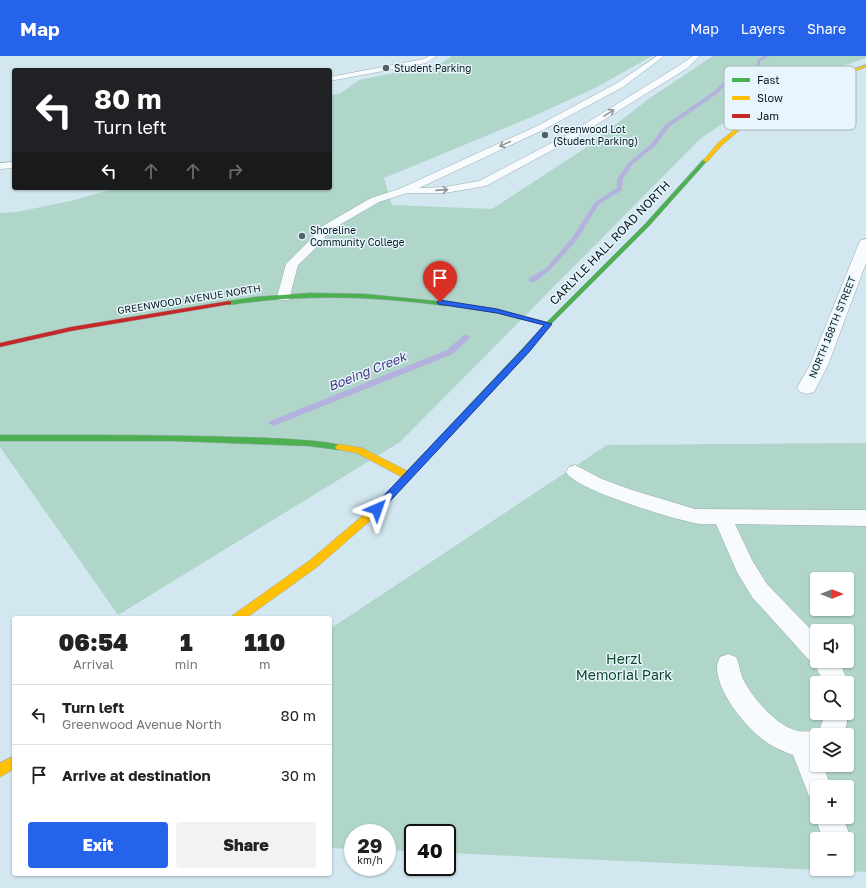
<!DOCTYPE html>
<meta charset="utf-8">
<style>
:root{--surface:#fff;--page:#f2f2f2;--text:#222;--muted:#767676;--line:#e0e0e0;--accent:#2563eb}
body{margin:0;font-family:"Golos Text",sans-serif;background:var(--page);color:var(--text);height:100vh;display:flex;flex-direction:column;font-size:15px;white-space:nowrap}
*{box-sizing:border-box;margin:0}
p{font-size:13px;color:var(--muted)}
.icon{flex:none;width:22px;height:22px;fill:none;stroke:currentColor;stroke-width:2;stroke-linecap:round;stroke-linejoin:round}
.map{position:relative;flex:1;overflow:hidden}
.side{position:absolute;left:12px;top:560px;width:320px;height:260px;display:flex;flex-direction:column;background:var(--surface);border-radius:4px;box-shadow:0 1px 3px #0004}
.side>*{flex:none}
.banner{position:absolute;left:12px;top:12px;width:320px;height:122px;border-radius:4px;box-shadow:0 1px 3px #0004;background:#202124;color:#fff;overflow:hidden}
.needle{width:26px;rotate:90deg}
.controls{position:absolute;left:810px;top:516px;display:grid;gap:8px}
.controls a{display:grid;place-items:center;width:44px;height:44px;border-radius:4px;background:var(--surface);box-shadow:0 1px 3px #0004;font-size:20px}
.speed{position:absolute;left:344px;top:768px;display:flex;gap:8px;font-size:20px;font-weight:700;text-align:center}
.speed>*{display:grid;place-content:center;width:52px;height:52px;border-radius:50%;background:var(--surface);box-shadow:0 1px 3px #0004;line-height:1}
.speed small{font-size:10px;font-weight:400}
.speed .limit{border:2px solid #111;border-radius:6px;background:#fff;color:#111}
.pin{position:absolute;display:grid;place-items:center;width:34px;height:34px;color:#fff;margin:-41px -17px;border-radius:50% 50% 50% 0;rotate:-45deg;box-shadow:0 0 4px #0007}
.pin .icon{rotate:45deg}
.me{position:absolute;width:44px;margin:-22px;rotate:43deg;stroke-linejoin:round;filter:drop-shadow(0 0 3px #0008)}
.turn{display:flex;align-items:center;gap:14px;height:84px;padding:0 16px;font-size:18px}
.turn .icon{width:52px;height:52px;stroke-width:2.5}
.turn b{display:block;font-size:28px;line-height:34px}
.lanes{display:flex;align-items:center;height:38px;padding:0 16px;background:#0003;justify-content:center;gap:20px;direction:ltr}
.lanes .off{opacity:.35}
.eta{display:flex;justify-content:space-evenly;align-items:center;height:68px;text-align:center}
.eta b{font-size:24px;font-weight:800;line-height:28px}
.button{display:flex;gap:8px;margin-top:auto;padding:8px 16px}
.button a{flex:1;height:46px;border-radius:4px;background:var(--accent);color:#fff;font-size:16px;font-weight:800;line-height:46px;text-align:center}
.button a+a{background:var(--page);color:var(--text)}
ul{padding:0;list-style:none}
li{display:flex;align-items:center;gap:12px;height:60px;padding:0 16px;border-top:1px solid var(--line)}
li div{flex:1}
li b{display:block;font-size:15px}
li em{font-style:normal}
header{display:flex;align-items:center;gap:24px;box-sizing:border-box;height:56px;padding:0 20px;background:var(--accent);color:#fff}
header strong{font-size:19px}
nav{display:flex;gap:22px;margin-inline-start:auto;font-size:14px}
.map>svg:first-child{display:block}
</style>
<header>
<strong>Map</strong>
<nav><a>Map</a><a>Layers</a><a>Share</a></nav>
</header>
<div class="map">
<svg width="866" height="832" viewBox="0 0 866 832">
<rect width="100%" height="100%" fill="#d2e7f0"/>
<path fill="#b0d6c9" fill-rule="evenodd" d="M452,0H652L597,31L527,63L384,122L392,149L492,153L581,95L650,42L713,0H866V2L788,28L749,50L701,82L400,386L118,559L0,391V157L17,156L75,144L116,132H330V39L341,37L359,24L440,8Z
M866,387V816L447,797V777H413V796L387,794V777H353V793L330,792V573L607,389ZM817,523H847V553H817ZM817,575H847V605H817ZM817,627H847V657H817ZM817,679H847V709H817ZM817,731H847V761H817ZM817,783H847V813H817Z"/>
<g fill="none" stroke-linecap="round" stroke-linejoin="round">
<path fill="#b3b2df" fill-rule="evenodd" d="M764,0H769L760,5V11L728,26L717,38L669,71L655,90L632,109L623,123L622,134L599,148L577,184L550,214L535,226H529V222L546,212L572,182L595,146L617,132V123L628,107L651,88L665,69L713,36L726,24L757,9V4Z
M464,279H467L471,281L453,298L276,369L273,370L268,367L270,365L447,294Z"/>
<defs>
<path id="lane" d="M429,0H437L426,7L330,25V21L424,3Z
M657,0H664L623,31L543,74L419,132L445,131L479,125L567,79L680,9L693,0H700L686,13L573,83L486,130L445,137H407L379,146L329,175L318,190L298,209L289,244H279L277,241L286,208L310,184L321,171L371,142L399,133L537,70L617,27Z
M14,106V112L0,113V107Z
M575,409L602,423L632,434L695,453L866,454V470L735,468L752,504L767,528L817,580V605H838L841,609L848,627L847,629V627H824L813,605L809,604L752,541L737,516L716,468C709,468 701,469 694,467C671,462 576,434 566,416L569,411Z
M728,598L736,601C740,609 740,618 744,625C753,642 776,669 795,674C803,677 811,674 819,676L825,657H847V652L849,657L844,679H817V709H823L831,731H817V744L809,740L793,699C782,695 770,690 761,682C743,668 716,634 717,610C717,607 719,604 720,601Z
M817,757V761H843L851,783L847,793V783H823L815,761Z"/>
<path id="street" d="M866,183V207L828,309L814,336L807,338L800,336L797,332L810,309L859,187L861,184Z"/>
<path id="fast" d="M703,104L707,105L649,170L550,269L529,296L433,398H427L426,396L427,394L523,292L546,267L645,168Z
M310,237L365,238L446,246L449,248L446,250C373,240 302,238 229,249L226,247L229,245L255,241Z
M0,379C38,379 332,377 343,391L339,394L309,390L173,385H0Z"/>
<path id="slow" d="M866,9V11L809,31L763,54L722,89L707,106L703,105L718,87L761,52L807,29Z
M339,388L362,392L407,415L427,394H433L434,396L380,456L317,511L246,562H232L233,559L309,505L374,450L402,421L357,397L336,393L335,391Z
M14,700V713L0,721V707Z"/>
<path id="jam" d="M229,245L231,246V248L71,275L0,291V287L71,271Z
M446,246L497,253L550,267L552,268L548,270L497,257L444,249L443,248Z"/>
</defs>
<use href="#lane" stroke="#99a9b0" stroke-width="1"/>
<use href="#street" stroke="#99a9b0" stroke-width="1"/>
<use href="#fast" stroke="#99a9b0" stroke-width="1"/>
<use href="#slow" stroke="#99a9b0" stroke-width="1"/>
<use href="#jam" stroke="#99a9b0" stroke-width="1"/>
<use href="#lane" fill="#f8fbfd" fill-rule="evenodd"/>
<use href="#street" fill="#f8fbfd" fill-rule="evenodd"/>
<use href="#fast" fill="#4caf50" fill-rule="evenodd"/>
<use href="#slow" fill="#ffc107" fill-rule="evenodd"/>
<use href="#jam" fill="#c62828" fill-rule="evenodd"/>
</g>
<defs><path id="oneway-shaft" d="M-6 0H5M1.5-3L5.5 0L1.5 3" fill="none" stroke-width="1.6" stroke-linecap="round" stroke-linejoin="round"/></defs>
<g stroke="#8d9599">
<use href="#oneway-shaft" transform="translate(609 57) rotate(-32)"/>
<use href="#oneway-shaft" transform="translate(505 88) rotate(155)"/>
<use href="#oneway-shaft" transform="translate(442 134) rotate(-4)"/>
</g>
<path fill="#2563eb" stroke="#184099" d="M440,244L497,253L552,268L529,296L380,456H373L372,453L373,451L524,292L544,269L497,257L438,248L437,246Z"/>
<g fill="#506168" stroke="#e6f6fc" stroke-width="1.5">
<circle cx="386" cy="12" r="4"/>
<circle cx="545" cy="79" r="4"/>
<circle cx="302" cy="180" r="4"/>
</g>
<g text-anchor="middle" stroke-width="3" stroke-linejoin="round" paint-order="stroke">
<g font-size="10" fill="#0a191f" stroke="#e6f6fc" text-anchor="start">
<text x="394" y="16">Student Parking</text>
<text x="553" y="77">Greenwood Lot<tspan x="553" dy="12">(Student Parking)</tspan></text>
<text x="310" y="178">Shoreline<tspan x="310" dy="12">Community College</tspan></text>
</g>
<g font-size="10" fill="#0a191f" stroke="#e6f6fc">
<text transform="translate(189 243) rotate(-9)" y="4">GREENWOOD AVENUE NORTH</text>
<text transform="translate(832 271) rotate(-68)" y="4">NORTH 168TH STREET</text>
</g>
<g font-size="12" fill="#0a191f" stroke="#e6f6fc">
<text transform="translate(610 187) rotate(-46)" y="4">CARLYLE HALL ROAD NORTH</text>
</g>
<g font-size="13" font-style="italic" fill="#49357e" stroke="#e6f6fc">
<text transform="translate(367 315) rotate(-22)" y="5">Boeing Creek</text>
</g>
<g font-size="14" fill="#12472d" stroke="#e6f6fc">
<text x="624" y="608">Herzl<tspan x="624" dy="16">Memorial Park</tspan></text>
</g>
</g>
<rect x="724" y="10" width="132" height="64" rx="6" fill="#e6f6fc" stroke="#a4b4ba" stroke-width="1"/>
<rect x="732" y="22" width="18" height="4" fill="#4caf50"/>
<rect x="732" y="40" width="18" height="4" fill="#ffc107"/>
<rect x="732" y="58" width="18" height="4" fill="#c62828"/>
<g font-size="11" fill="#0a191f">
<text x="757" y="28">Fast</text>
<text x="757" y="46">Slow</text>
<text x="757" y="64">Jam</text>
</g>
</svg>
<div class="controls">
<a><svg class="needle" viewBox="-14 -14 28 28"><path d="M0-13l5 13h-10z" fill="#e53935"/><path d="M0 13l5-13h-10z" fill="#767676"/></svg></a>
<a><svg class="icon" aria-label="sound" viewBox="0 0 24 24"><path d="M4 9h4l5-4v14l-5-4H4zM17 9q2 3 0 6"/></svg></a>
<a><svg class="icon" aria-label="search" viewBox="0 0 24 24"><circle cx="10" cy="10" r="6"/><path d="M15 15l6 6"/></svg></a>
<a><svg class="icon" aria-label="layers" viewBox="0 0 24 24"><path d="M12 4l9 5-9 5-9-5zM3 14l9 5 9-5"/></svg></a>
<a>+</a>
<a>−</a>
</div>
<div class="speed"><div>29<small>km/h</small></div><div class="limit">40</div></div>
<div class="pin" style="left:440px;top:246px;background:#d93025"><svg class="icon" aria-label="arrive" viewBox="0 0 24 24"><path d="M6 21V4h12l-3 4 3 4H6"/></svg></div>
<svg class="me" style="left:377px;top:453px" viewBox="-20 -20 40 40"><path d="M0-17L14 15 0 8-14 15z" fill="#2563eb" stroke="#fff" stroke-width="4"/></svg>
<div class="banner">
<div class="turn"><svg class="icon" aria-label="left" viewBox="0 0 24 24"><path d="M17 20v-9H6M10 6l-5 5 5 5"/></svg><div><b>80 m</b>Turn left</div></div>
<div class="lanes"><svg class="icon" aria-label="left" viewBox="0 0 24 24"><path d="M17 20v-9H6M10 6l-5 5 5 5"/></svg><svg class="icon off" aria-label="ahead" viewBox="0 0 24 24"><path d="M12 20V5M6 11l6-6 6 6"/></svg><svg class="icon off" aria-label="ahead" viewBox="0 0 24 24"><path d="M12 20V5M6 11l6-6 6 6"/></svg><svg class="icon off" aria-label="right" viewBox="0 0 24 24"><path d="M7 20v-9h11M14 6l5 5-5 5"/></svg></div>
</div>
<section class="side">
<div class="eta">
<div><b>06:54</b><p>Arrival</p></div>
<div><b>1</b><p>min</p></div>
<div><b>110</b><p>m</p></div>
</div>
<ul>
<li><svg class="icon" aria-label="left" viewBox="0 0 24 24"><path d="M17 20v-9H6M10 6l-5 5 5 5"/></svg><div><b>Turn left</b><p>Greenwood Avenue North</p></div><em>80 m</em></li>
<li><svg class="icon" aria-label="arrive" viewBox="0 0 24 24"><path d="M6 21V4h12l-3 4 3 4H6"/></svg><div><b>Arrive at destination</b></div><em>30 m</em></li>
</ul>
<div class="button"><a>Exit</a><a>Share</a></div>
</section>
</div>
